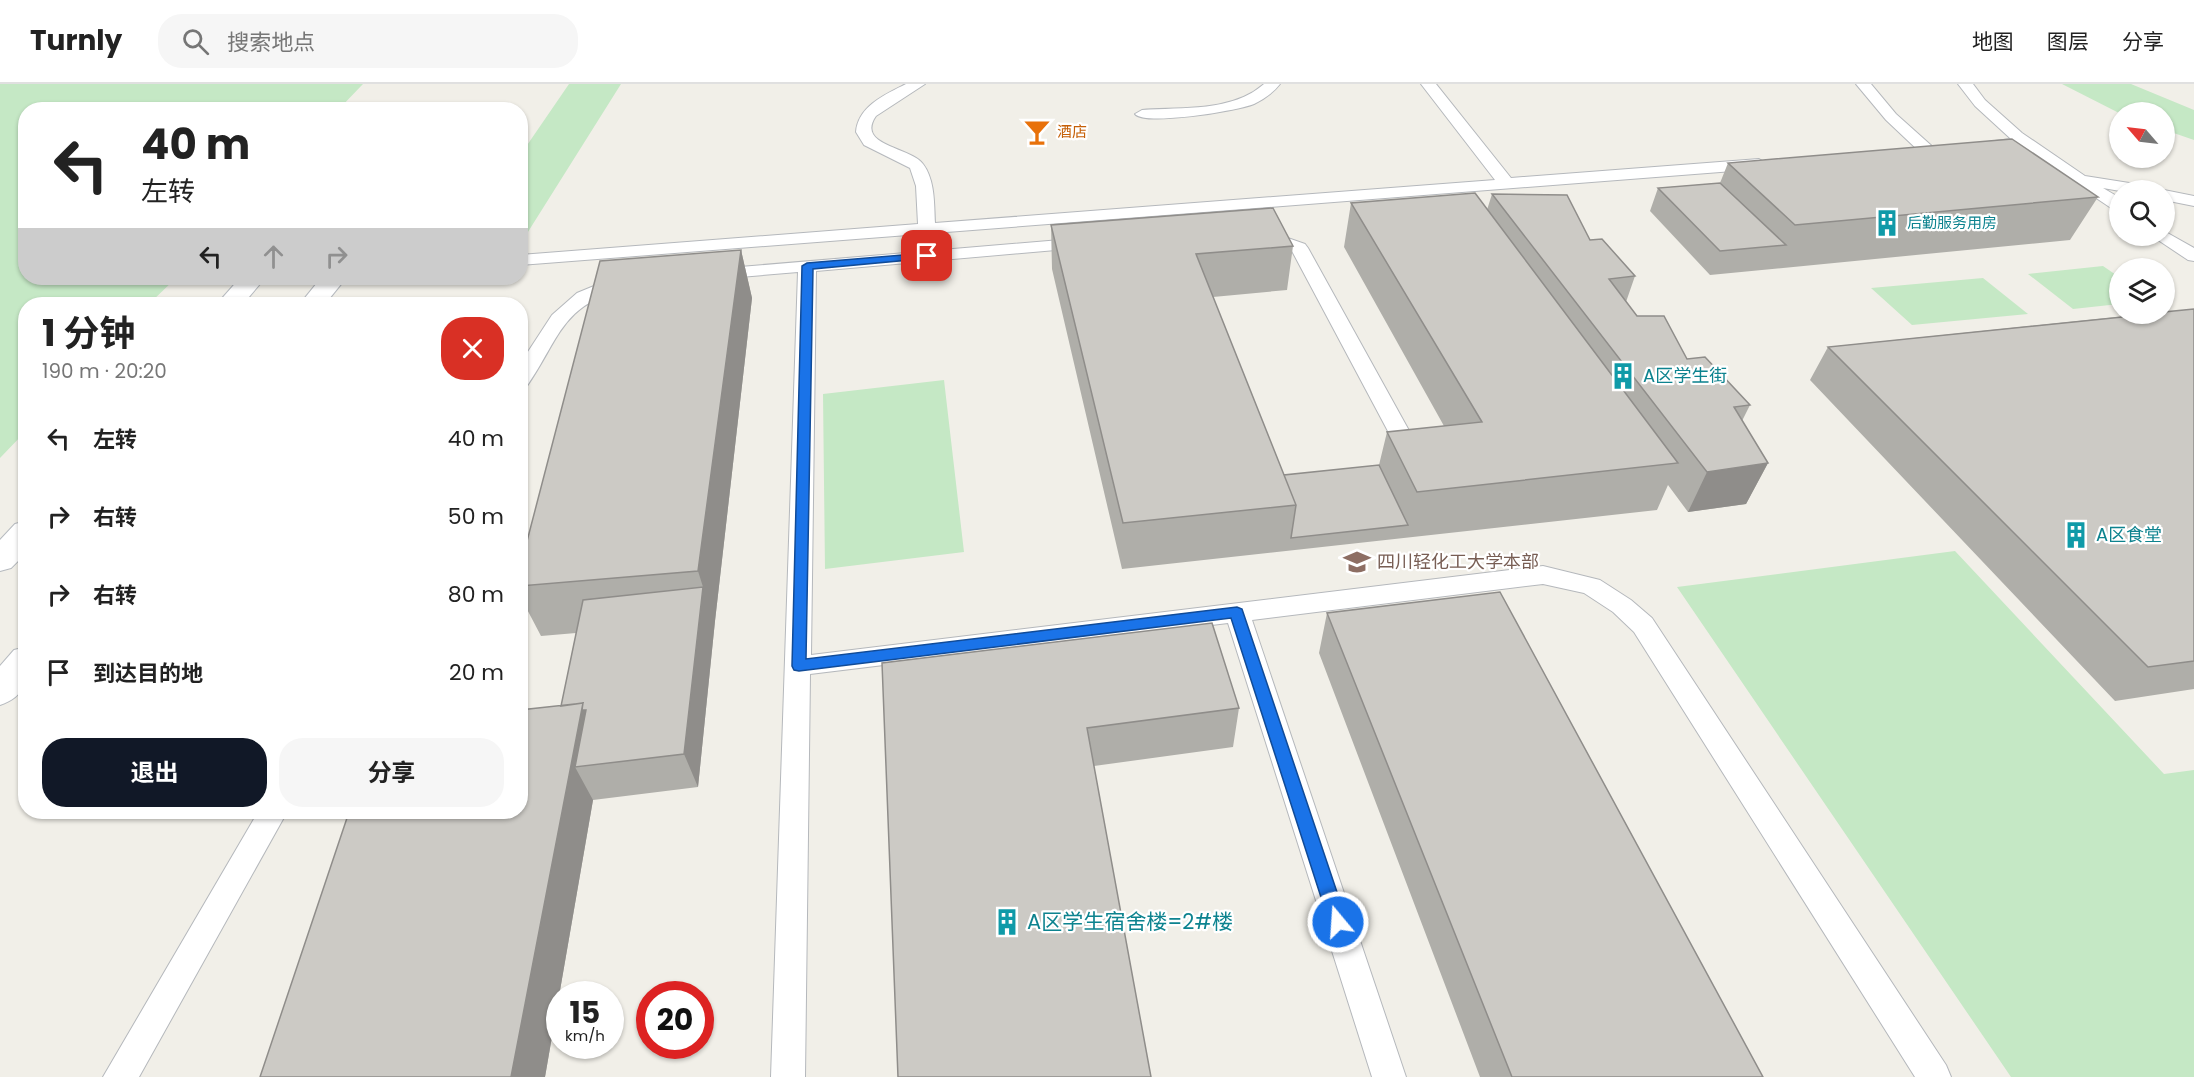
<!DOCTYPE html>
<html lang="zh">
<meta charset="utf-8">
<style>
:root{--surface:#fff;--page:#f6f6f6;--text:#222;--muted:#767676;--line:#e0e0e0;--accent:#111827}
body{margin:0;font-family:Poppins,"Noto Sans SC",sans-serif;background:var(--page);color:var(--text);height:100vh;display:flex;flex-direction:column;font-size:22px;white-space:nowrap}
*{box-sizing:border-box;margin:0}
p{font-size:20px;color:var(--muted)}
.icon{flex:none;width:33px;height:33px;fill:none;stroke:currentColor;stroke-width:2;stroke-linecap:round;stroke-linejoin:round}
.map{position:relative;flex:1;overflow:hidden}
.details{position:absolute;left:18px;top:213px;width:510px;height:522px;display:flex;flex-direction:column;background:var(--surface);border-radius:24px;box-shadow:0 2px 4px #0004}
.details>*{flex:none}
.hud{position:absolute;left:18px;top:18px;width:510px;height:183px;border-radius:24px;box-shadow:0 2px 4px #0004;background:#fff;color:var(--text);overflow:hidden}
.needle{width:39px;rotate:298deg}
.tools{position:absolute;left:2109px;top:18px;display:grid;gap:12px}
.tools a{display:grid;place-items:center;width:66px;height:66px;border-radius:50%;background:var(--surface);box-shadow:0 2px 4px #0004;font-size:30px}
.speed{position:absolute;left:546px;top:897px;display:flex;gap:12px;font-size:30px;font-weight:700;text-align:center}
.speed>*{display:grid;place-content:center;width:78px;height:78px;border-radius:50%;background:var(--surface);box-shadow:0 2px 4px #0004;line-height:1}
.speed small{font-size:15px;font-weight:400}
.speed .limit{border:9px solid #d22;background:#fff;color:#111}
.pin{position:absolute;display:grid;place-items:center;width:51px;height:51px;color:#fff;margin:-26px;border-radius:12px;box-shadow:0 3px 9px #0006}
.me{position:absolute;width:66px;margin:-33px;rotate:342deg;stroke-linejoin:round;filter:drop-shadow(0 0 4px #0008)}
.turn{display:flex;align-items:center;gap:21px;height:126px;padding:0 24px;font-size:27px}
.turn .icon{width:78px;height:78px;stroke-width:2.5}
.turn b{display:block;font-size:42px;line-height:51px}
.lanes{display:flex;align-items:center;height:57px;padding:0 24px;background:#0003;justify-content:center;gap:30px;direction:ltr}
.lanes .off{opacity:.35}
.round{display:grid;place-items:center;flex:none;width:63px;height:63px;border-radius:24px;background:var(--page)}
.overview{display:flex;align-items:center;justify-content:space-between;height:102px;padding:0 24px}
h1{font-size:36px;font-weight:700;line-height:45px}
.cta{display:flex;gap:12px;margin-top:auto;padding:12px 24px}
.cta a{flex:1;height:69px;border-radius:24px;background:var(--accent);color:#fff;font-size:24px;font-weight:700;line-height:69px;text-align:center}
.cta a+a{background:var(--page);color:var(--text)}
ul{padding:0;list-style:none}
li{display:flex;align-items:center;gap:18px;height:78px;padding:0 24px}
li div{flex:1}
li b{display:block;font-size:22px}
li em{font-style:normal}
header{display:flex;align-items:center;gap:36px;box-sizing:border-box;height:84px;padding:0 30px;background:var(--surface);border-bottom:2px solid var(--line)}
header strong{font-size:28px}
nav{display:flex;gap:33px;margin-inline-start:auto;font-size:21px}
.search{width:420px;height:54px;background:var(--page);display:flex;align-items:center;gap:15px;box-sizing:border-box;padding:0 21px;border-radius:24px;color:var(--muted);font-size:22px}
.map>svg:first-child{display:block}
</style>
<header>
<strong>Turnly</strong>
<div class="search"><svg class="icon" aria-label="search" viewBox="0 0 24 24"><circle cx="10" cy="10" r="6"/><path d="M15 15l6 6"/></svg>搜索地点</div>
<nav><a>地图</a><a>图层</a><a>分享</a></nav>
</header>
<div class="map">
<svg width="2194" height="993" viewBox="0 0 2194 993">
<rect width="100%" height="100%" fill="#f1efe8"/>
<path fill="#c5e8c5" d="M0,0H363L339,25L26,26V194H176L149,220H26L25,348L0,374Z
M569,0H621L521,159V70Z
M2062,0H2131L2194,26V56L2165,46L2164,28L2119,29Z
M2103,182L2119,193V220L2073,225L2028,190Z
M1983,194L2028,230L1912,241L1871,204Z
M944,296L964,468L825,485L823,310Z
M1955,467L2164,690L2194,686V993H2011L1677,503Z"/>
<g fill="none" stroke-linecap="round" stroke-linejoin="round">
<defs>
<path id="lane" d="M906,0H925L876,32C855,62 911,63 923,80C935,96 934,119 935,139L1495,96L1421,0H1436L1511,94L1759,75L1767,80L1759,85L520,181V171L918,140L916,102L910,84L864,61L856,48C858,22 886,10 906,0Z
M1264,0H1280C1273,9 1264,15 1254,20C1237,27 1145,42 1135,30L1142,26C1182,23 1233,28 1264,0Z
M1856,0H1871L1896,30L1934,64L1936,67L1934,70H1922L1886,36Z
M1958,0H1973L1985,16L2022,49L2085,92L2142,101L2150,106L2120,107L2103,104L2120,114V127L2114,126L2022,64L1979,65L1977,62L1979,59L2011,55L1975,22Z
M2162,106H2164L2194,112V122L2164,116V106Z
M1262,145L1305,160L1308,164L1417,361L1414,366L1406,368L1398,366L1292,167L1256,154L1253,150L1256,146Z
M2164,147L2194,164V177L2188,176L2158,156L2156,152H2164Z
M1084,154L1090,155L1093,159L1090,163L816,187L811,571L1543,482L1600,496L1631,516L1652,534L1946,981L1951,993H1915L1634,548L1613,528L1584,509L1543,500L1252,536L1406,993H1372L1228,539L810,590L805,993H771L798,188L716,195L710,194L707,190L710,186L716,185Z
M621,195L627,196L630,200L627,204C561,221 561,252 527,302L520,304V280L552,231L577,209L594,202Z
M258,728H287L139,993H103Z"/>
<path id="secondary" d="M240,194H265L243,220H217Z
M321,194H346L325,220H300Z
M26,437V469L11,484L0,487V456L15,440Z
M26,563C26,590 31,611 0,621V582L14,566Z"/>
</defs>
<use href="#lane" stroke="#b5b8bc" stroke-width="2"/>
<use href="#secondary" stroke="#b6babf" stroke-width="2"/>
<use href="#lane" fill="#fff" fill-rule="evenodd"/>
<use href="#secondary" fill="#fff" fill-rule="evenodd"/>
</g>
<path fill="#afaea9" d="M1728,79L2098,113L2070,156L1710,191L1650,127L1658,104L1720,99Z
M1492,110L1590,156L1635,192L1626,218L1637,232L1687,275L1750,321L1742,337L1768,379L1746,420L1688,428L1668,401L1657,426L1122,485L1052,185L1051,141L1293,162L1287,206L1213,213L1284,391L1379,381L1387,348L1444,342L1344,163L1351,119L1487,126Z
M741,166L752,214L715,537L698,703L593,716L545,993H260L561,622L576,549L541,552L520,512V502Z
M2194,225V605L2115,617L1810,296L1828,263Z
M1327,529L1763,993H1480L1319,569Z
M882,579L1239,624L1233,663L1094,682Z"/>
<path fill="#8f8d8a" d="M741,166L752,214L715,537L698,703L684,670L703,503L698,487Z
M1768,379L1746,420L1688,428L1707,388Z
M583,619L603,659L575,683L593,716L545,993H511Z"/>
<path fill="#cccac5" stroke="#8f8d8a" stroke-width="1.5" d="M2012,55L2098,113L1795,141L1728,79Z
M1720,99L1786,161L1720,167L1658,104Z
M1475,109L1678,379L1417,408L1387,348L1482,338L1351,119Z
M1492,110L1567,111L1590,156L1602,155L1635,192L1609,195L1637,232H1664L1687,275L1705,273L1750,321L1734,323L1768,379L1707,388Z
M1273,124L1293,162L1196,170L1296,421L1123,439L1051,141Z
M741,166L698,487L520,502V484L600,177Z
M2194,225V577L2148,583L1828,263L2152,230H2164V228Z
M1379,381L1408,441L1291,454L1296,421L1284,391Z
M703,503L684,670L575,683L586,626H582L583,619L561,622L583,516Z
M1500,508L1763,993H1512L1327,529Z
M1212,539L1239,624L1087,644L1151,993H898L882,579Z
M583,619L511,993H260L349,728H520V626Z"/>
<path fill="#1a73e8" stroke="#114b97" stroke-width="1.5" d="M927,169L932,172L931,174L813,185L806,575L1237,523L1242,525L1347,838L1344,844L1338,846L1332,844L1329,838L1231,534L799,587L794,586L792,582L802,182L807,179Z"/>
<defs>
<symbol id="bar-bare" viewBox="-9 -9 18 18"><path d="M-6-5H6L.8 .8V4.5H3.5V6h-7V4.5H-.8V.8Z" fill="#e8710a" stroke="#fff" stroke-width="2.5" paint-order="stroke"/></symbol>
<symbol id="building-bare" viewBox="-9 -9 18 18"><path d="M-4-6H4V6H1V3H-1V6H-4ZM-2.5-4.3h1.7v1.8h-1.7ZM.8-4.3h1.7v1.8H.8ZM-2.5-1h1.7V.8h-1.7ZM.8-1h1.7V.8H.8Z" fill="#0f9aa8" stroke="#fff" stroke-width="2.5" paint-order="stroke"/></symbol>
<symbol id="university-bare" viewBox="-9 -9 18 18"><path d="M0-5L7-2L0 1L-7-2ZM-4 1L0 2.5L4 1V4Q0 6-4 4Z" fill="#8d6e63" stroke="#fff" stroke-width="2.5" paint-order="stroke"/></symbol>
</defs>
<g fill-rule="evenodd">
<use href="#bar-bare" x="1018" y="29" width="38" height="38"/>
<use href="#building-bare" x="1868" y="120" width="38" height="38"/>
<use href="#building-bare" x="1604" y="273" width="38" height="38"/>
<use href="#building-bare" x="2057" y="432" width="38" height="38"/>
<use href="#university-bare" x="1338" y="459" width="38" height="38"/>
<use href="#building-bare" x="988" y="819" width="38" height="38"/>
</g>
<g text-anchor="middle" stroke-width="4.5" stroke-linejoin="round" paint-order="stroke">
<g font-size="15" fill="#c56008" stroke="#fff" text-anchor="start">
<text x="1057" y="53">酒店</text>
</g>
<g font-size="15" fill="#0d838f" stroke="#fff" text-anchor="start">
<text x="1907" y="144">后勤服务用房</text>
</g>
<g font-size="18" fill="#0d838f" stroke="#fff" text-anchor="start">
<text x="1643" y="298">A区学生街</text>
<text x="2096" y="457">A区食堂</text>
</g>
<g font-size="18" fill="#785e54" stroke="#fff" text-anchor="start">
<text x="1377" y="484">四川轻化工大学本部</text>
</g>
<g font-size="21" fill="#0d838f" stroke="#fff" text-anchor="start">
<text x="1027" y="845">A区学生宿舍楼=2#楼</text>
</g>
</g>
</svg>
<div class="tools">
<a><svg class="needle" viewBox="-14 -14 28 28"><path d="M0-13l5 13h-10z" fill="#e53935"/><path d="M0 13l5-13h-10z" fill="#767676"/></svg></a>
<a><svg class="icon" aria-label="search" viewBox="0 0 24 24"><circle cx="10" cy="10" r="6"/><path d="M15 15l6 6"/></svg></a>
<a><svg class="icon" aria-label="layers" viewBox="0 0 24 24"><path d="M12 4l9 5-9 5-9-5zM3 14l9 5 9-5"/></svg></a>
</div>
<div class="speed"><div>15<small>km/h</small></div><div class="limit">20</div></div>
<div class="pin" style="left:927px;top:172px;background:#d93025"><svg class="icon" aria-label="arrive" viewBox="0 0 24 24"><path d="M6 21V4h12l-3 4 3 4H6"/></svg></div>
<svg class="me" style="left:1338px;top:838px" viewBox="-20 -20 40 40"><circle r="17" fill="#1a73e8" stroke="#fff" stroke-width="3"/><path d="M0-11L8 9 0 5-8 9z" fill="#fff"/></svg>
<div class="hud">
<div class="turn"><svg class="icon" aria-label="left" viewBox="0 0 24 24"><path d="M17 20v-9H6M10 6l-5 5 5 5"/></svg><div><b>40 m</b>左转</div></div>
<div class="lanes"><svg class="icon" aria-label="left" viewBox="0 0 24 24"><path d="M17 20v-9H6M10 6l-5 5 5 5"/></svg><svg class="icon off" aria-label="ahead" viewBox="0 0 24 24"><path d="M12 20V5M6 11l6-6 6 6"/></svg><svg class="icon off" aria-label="right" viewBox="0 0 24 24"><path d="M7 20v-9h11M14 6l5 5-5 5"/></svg></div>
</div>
<section class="details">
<div class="overview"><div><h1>1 分钟</h1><p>190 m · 20:20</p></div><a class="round" style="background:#d93025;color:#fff"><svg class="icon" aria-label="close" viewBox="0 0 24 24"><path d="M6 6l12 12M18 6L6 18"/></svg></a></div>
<ul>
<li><svg class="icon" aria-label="left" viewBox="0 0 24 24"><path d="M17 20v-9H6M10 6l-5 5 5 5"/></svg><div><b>左转</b></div><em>40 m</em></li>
<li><svg class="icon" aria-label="right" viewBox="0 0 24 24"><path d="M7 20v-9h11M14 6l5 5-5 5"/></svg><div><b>右转</b></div><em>50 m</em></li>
<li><svg class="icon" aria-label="right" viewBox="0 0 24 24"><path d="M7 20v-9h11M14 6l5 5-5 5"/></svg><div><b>右转</b></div><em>80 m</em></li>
<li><svg class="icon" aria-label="arrive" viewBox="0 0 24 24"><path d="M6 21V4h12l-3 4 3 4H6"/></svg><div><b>到达目的地</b></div><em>20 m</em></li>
</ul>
<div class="cta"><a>退出</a><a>分享</a></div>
</section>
</div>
